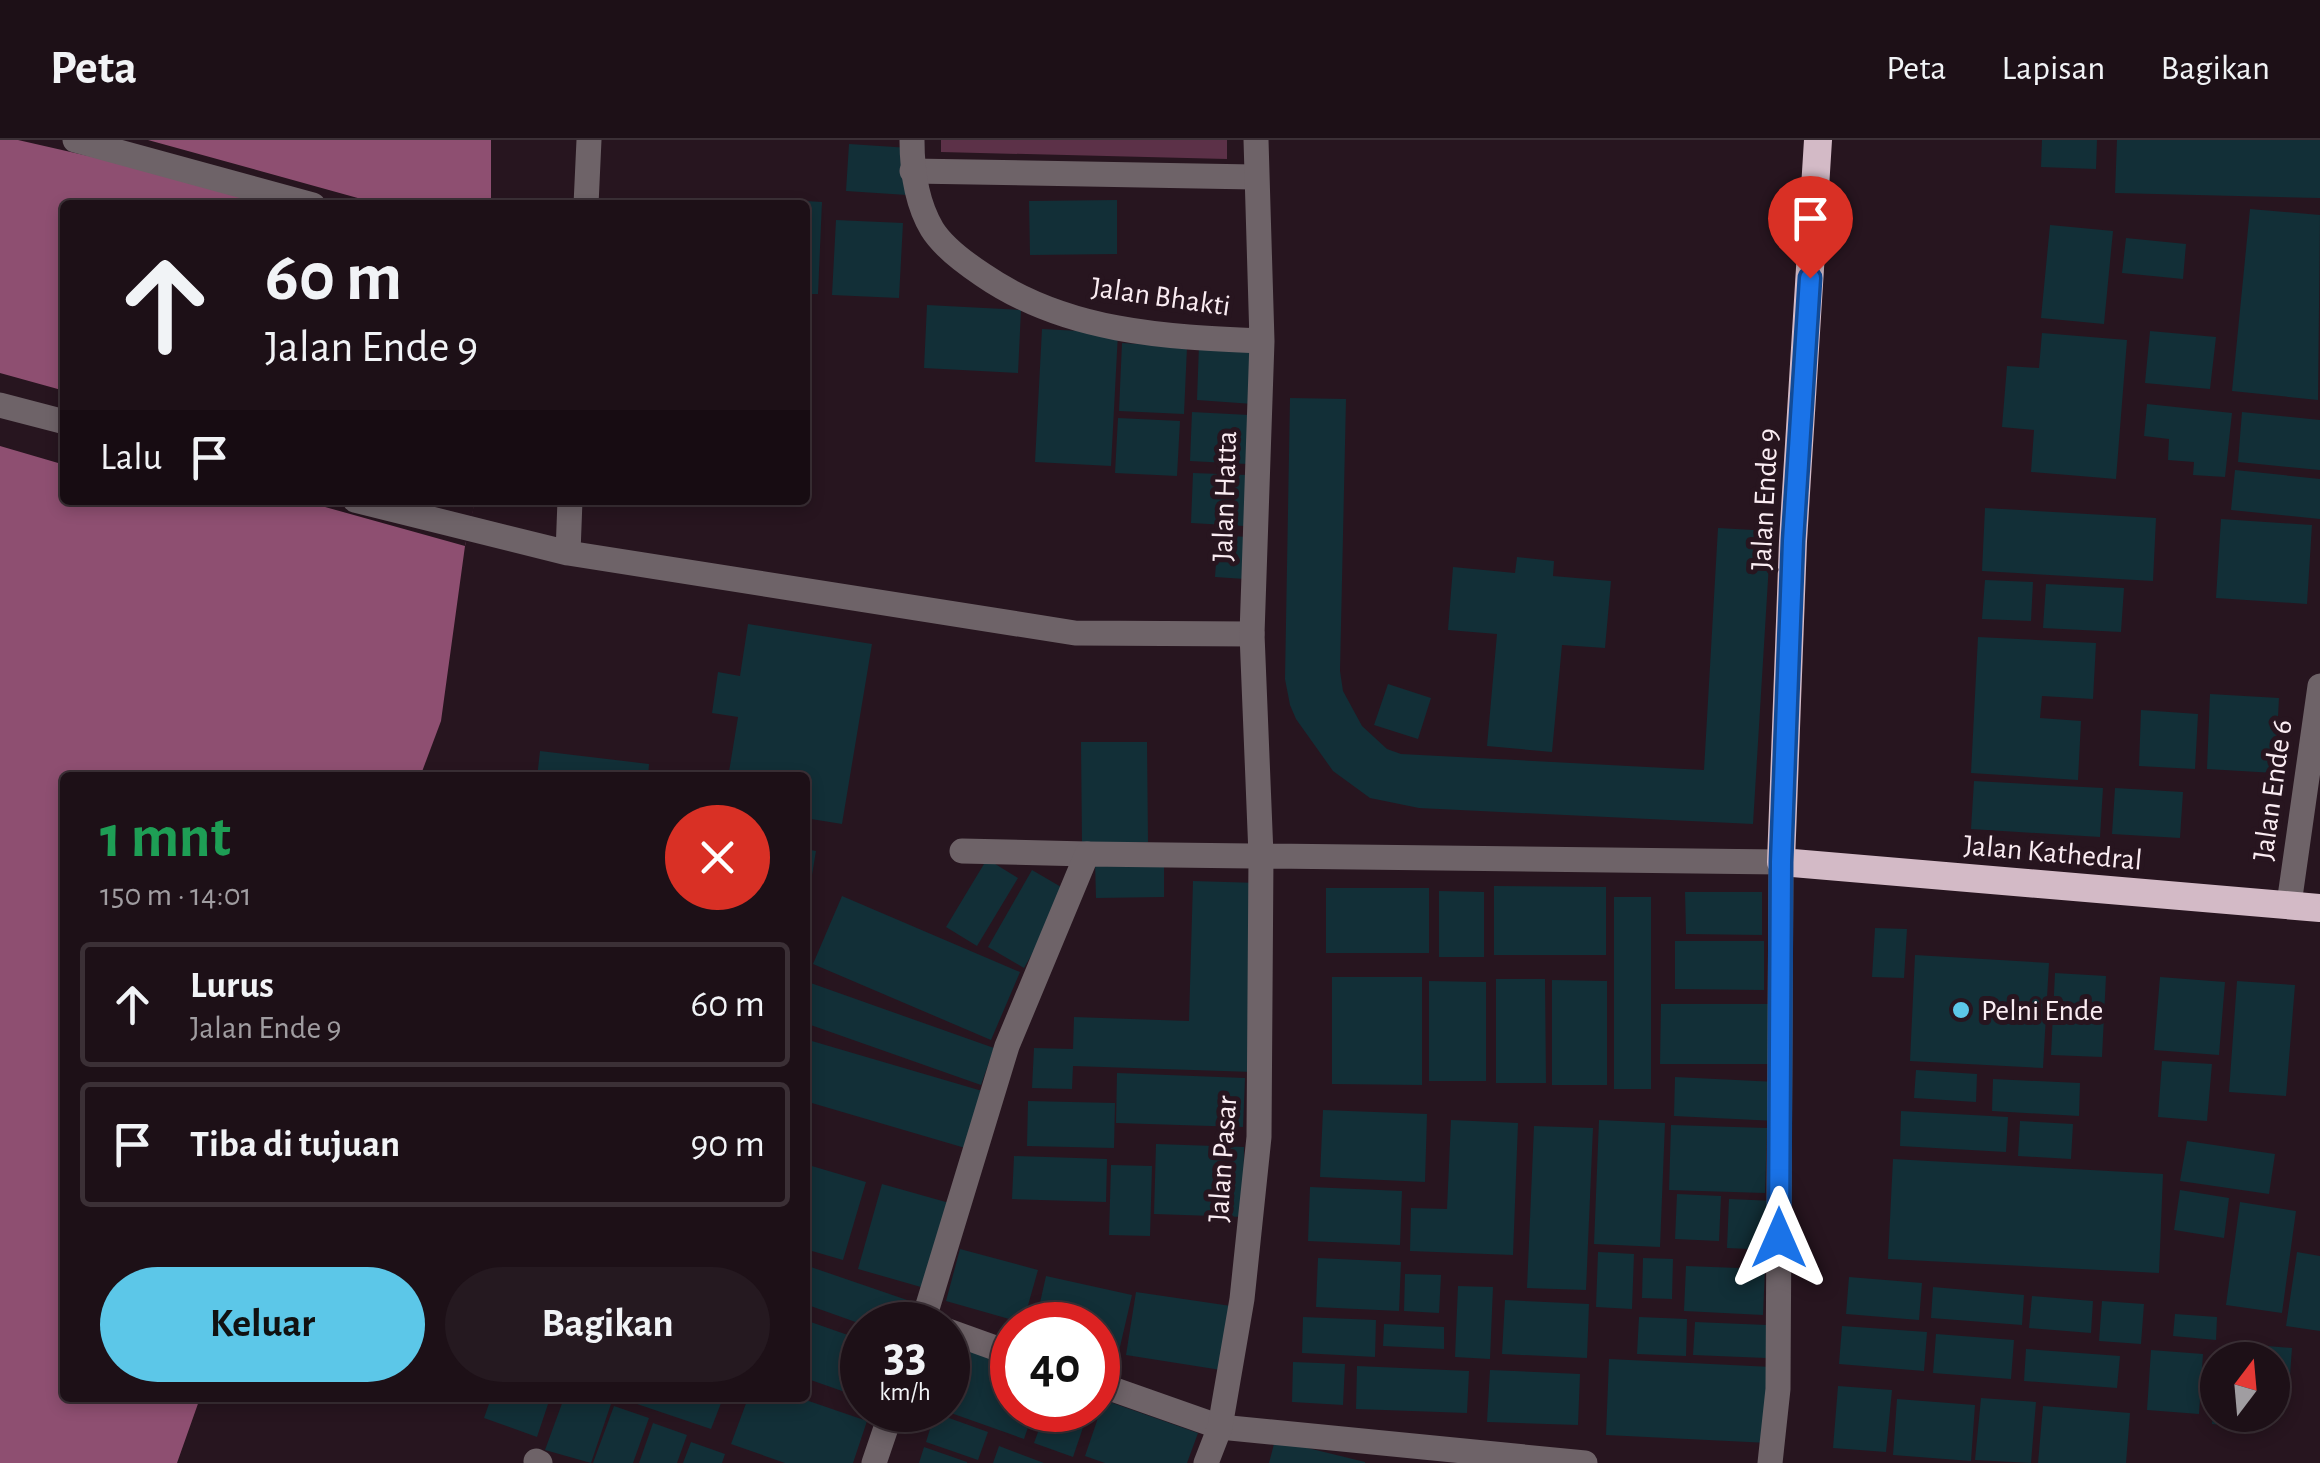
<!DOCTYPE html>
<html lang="id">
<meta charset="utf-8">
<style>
:root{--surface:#1d1017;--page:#251920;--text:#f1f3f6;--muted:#a09da1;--line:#3b3036;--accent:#5cc7e8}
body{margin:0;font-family:"Alegreya Sans",sans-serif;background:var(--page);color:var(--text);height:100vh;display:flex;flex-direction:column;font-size:38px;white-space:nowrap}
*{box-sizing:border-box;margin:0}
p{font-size:32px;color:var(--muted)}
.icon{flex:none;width:55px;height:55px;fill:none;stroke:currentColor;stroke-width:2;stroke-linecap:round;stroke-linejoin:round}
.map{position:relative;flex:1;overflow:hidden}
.side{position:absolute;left:60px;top:632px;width:750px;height:630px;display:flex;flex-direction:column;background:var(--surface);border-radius:10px;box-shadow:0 5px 15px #0003,0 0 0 2px var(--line)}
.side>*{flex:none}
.hud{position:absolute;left:60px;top:60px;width:750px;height:305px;border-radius:10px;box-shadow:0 5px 15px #0003,0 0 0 2px var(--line);background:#1d1017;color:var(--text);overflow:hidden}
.needle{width:65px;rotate:16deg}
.fabs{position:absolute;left:2200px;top:1202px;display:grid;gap:20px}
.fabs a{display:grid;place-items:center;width:90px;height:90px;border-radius:50%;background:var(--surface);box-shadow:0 5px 15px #0003,0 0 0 2px var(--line);font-size:50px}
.speed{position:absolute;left:840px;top:1162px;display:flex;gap:20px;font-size:50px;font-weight:700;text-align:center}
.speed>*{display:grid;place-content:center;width:130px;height:130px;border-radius:50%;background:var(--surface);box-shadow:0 5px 15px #0003,0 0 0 2px var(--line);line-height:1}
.speed small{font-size:25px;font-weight:400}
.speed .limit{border:15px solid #d22;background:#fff;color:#111}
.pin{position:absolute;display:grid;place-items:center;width:85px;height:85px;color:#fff;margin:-102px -42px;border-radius:50% 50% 50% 0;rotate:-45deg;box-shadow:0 0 10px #0007}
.pin .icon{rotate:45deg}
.me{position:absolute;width:110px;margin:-55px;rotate:0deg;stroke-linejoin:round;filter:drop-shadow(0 0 8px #0008)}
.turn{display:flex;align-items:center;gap:35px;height:210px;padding:0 40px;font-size:45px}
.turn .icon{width:130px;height:130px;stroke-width:2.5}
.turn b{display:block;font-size:70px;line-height:85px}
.then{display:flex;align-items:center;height:95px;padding:0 40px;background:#0003;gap:20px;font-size:38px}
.round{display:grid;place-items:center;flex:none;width:105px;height:105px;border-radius:52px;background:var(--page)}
.summary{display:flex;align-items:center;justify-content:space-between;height:170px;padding:0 40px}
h1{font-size:60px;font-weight:600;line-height:75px;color:#1e9e55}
.action{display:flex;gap:20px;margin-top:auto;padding:20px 40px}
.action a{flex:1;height:115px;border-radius:60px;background:var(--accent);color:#111;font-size:40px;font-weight:600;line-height:115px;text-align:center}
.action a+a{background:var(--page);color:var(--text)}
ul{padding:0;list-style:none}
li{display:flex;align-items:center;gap:30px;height:125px;margin:0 20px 15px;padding:0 20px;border:5px solid var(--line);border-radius:10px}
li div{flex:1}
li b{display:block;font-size:38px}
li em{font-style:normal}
header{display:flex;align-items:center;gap:60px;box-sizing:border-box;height:140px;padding:0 50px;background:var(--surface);border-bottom:2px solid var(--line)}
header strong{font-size:48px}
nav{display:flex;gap:55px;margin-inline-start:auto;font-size:35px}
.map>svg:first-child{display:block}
</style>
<header>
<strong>Peta</strong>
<nav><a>Peta</a><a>Lapisan</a><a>Bagikan</a></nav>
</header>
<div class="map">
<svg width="2320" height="1323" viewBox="0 0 2320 1323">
<rect width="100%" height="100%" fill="#27151f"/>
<path fill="#5c3148" d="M941,0H1227V19L941,12Z"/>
<path fill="#8e4f71" d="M0,0H491V65H65V360H475L465,406L441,581L420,637L65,638V1258H200L177,1323H0Z"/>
<path fill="#27151f" d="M18,0H148L383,65H280L185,38Z
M0,233L65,251V325L0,306Z
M300,360H466L475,362L465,406Z"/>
<path fill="#122f37" d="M2042,0H2097L2096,29L2041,27Z
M2117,0H2320V58L2115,53Z
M849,4L910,8L907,55L846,51Z
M790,60L822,62L818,154H805V65H790Z
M1117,60V114L1030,115L1029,61Z
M2250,69L2320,75L2318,260L2232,251Z
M836,80L903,83L899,158L832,155Z
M2050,85L2113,91L2104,184L2041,178Z
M2126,98L2186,104L2183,139L2122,133Z
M927,165L1021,170L1018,233L924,228Z
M1042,189L1118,193L1111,326L1035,322Z
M2150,191L2216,197L2210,249L2145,243Z
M2042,193L2127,200L2116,339L2031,332L2034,290L2002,287L2007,226L2039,228Z
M1122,203L1187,207L1184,274L1119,271Z
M1199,205L1256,208L1253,264L1197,260Z
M1290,258L1346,259L1340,531L1343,551L1362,586L1387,609L1401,614L1704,630L1718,388L1771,391L1753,684L1419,668L1370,658L1333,631L1296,579L1290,565L1285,539Z
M2147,264L2232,273L2225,337L2193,335L2194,322L2168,320L2169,299L2144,296Z
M1192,272L1249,275L1247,324L1190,321Z
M2242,272L2320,280V330L2238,322Z
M1118,278L1180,281L1177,336L1115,333Z
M2235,330L2320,339V379L2231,370Z
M1193,333L1247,335L1244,386L1191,383Z
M1985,368L2156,378L2153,441L1982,431Z
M2221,379L2312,385L2307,464L2216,458Z
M1218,395L1247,397L1245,439L1215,437Z
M1517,417L1554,421L1553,436L1611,441L1605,508L1562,505L1552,612L1487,606L1497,494L1448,490L1453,427L1515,433Z
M1985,440L2033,442L2031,481L1982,479Z
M2046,444L2124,448L2121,492L2043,488Z
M748,484L872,504L842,684L805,678V638H728L738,577L712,573L718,532L740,536Z
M1978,497L2096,503L2093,559L2042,556L2040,578L2081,581L2078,640L1971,633Z
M1388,544L1431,558L1418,599L1374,585Z
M2210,554L2279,558L2275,633L2207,629Z
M2141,570L2198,574L2195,629L2139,626Z
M1081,602H1147L1148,702L1082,703Z
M540,611L649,624L648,638H537Z
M1974,641L2103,648L2100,697L1971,689Z
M2115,648L2183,652L2180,698L2112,694Z
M805,709L816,711L807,765H805Z
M987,719L1018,738L977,806L946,787Z
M1164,720V757L1096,758L1095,721Z
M1032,730L1068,751L1024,828L988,807Z
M1193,741L1259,743L1253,932L1073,926L1072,949L1032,948L1034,908L1073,909L1074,877L1189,881Z
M1494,746L1606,747V815H1494Z
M1326,748H1429V813H1326Z
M1439,751L1484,752V817H1439Z
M1685,752H1762V795L1686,794Z
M842,756L1020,832L991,900L813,824Z
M1614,757H1651V949H1614Z
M1875,788L1907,789L1904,838L1872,837Z
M1675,801H1764V850L1675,849Z
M1915,815L2049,823L2043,928L1910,921Z
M2055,833L2106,836L2102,917L2051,915Z
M1332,837H1422V945L1332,944Z
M2160,837L2225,842L2219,915L2154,910Z
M1496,839H1545L1546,943H1496Z
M1552,840L1607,841V945H1552Z
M805,841L994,908L981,945L805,883Z
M1429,841L1486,842V941H1429Z
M2237,841L2295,845L2286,956L2229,952Z
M1661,864H1770V924H1660Z
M805,899L989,953L972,1010L805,961Z
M2162,921L2212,924L2207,981L2158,977Z
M1916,930L1977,934L1976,962L1914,958Z
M1117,933L1245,938L1243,987L1116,983Z
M1675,937L1777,942L1776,981L1674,976Z
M1993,939L2080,943L2079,976L1992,971Z
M1028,961L1115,963L1114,1008L1027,1006Z
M1323,970L1427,974L1425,1042L1320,1037Z
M1901,971L2008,977L2006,1012L1900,1006Z
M1451,980L1518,983L1513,1115L1410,1111L1411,1068L1447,1069Z
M1599,980L1665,983L1660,1107L1594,1104Z
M2020,981L2073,984L2071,1019L2018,1016Z
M1671,985L1767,988L1765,1053L1669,1050Z
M1534,986L1593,988L1586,1150L1527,1148Z
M2187,1001L2275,1014L2269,1054L2180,1041Z
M1156,1004L1244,1007L1243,1077L1154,1074Z
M1014,1016L1107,1019L1106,1062L1012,1059Z
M1893,1019L2163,1034L2159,1133L1888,1119Z
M805,1024L866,1042L843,1120L805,1109Z
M1111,1025L1152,1026L1150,1096L1109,1095Z
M882,1044L953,1064L928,1149L858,1129Z
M1310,1047L1402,1051L1400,1105L1308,1101Z
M2180,1050L2229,1058L2224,1098L2174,1090Z
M1677,1054L1721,1056L1719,1101L1675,1099Z
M1729,1059L1775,1061L1772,1110L1727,1108Z
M2240,1062L2296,1071L2282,1173L2226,1165Z
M960,1109L1038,1130L1023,1183L946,1161Z
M1598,1112L1634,1114L1632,1169L1596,1167Z
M2297,1112L2320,1116V1191L2286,1186Z
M1318,1118L1401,1122L1399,1171L1316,1167Z
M1643,1118L1673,1119L1672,1159L1642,1158Z
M805,1125L910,1161L901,1185H864L805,1164Z
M1686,1126L1765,1129L1763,1175L1684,1171Z
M1405,1134L1441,1135L1439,1173L1404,1171Z
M1046,1136L1132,1155L1119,1211L1098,1206V1185H1035Z
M1849,1137L1922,1143L1919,1180L1846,1174Z
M1458,1146L1493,1147L1490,1219L1455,1217Z
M1933,1147L2024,1155L2022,1185L1931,1178Z
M1136,1152L1231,1166L1221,1230L1126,1215Z
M2032,1156L2093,1161L2091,1193L2029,1188Z
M1505,1160L1589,1164L1587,1218L1502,1214Z
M2102,1161L2144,1164L2141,1204L2099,1201Z
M2175,1174L2217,1177L2216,1200L2173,1196Z
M1303,1177L1376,1180L1375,1217L1302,1213Z
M1639,1177L1687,1179L1686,1216L1637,1214Z
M805,1180L862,1200V1258L805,1238Z
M1695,1182L1767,1185L1766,1218L1693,1215Z
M1384,1184L1444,1187V1209L1383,1206Z
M1842,1186L1927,1192L1924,1231L1839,1224Z
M1936,1194L2014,1200L2011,1239L1933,1233Z
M2231,1203L2292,1208L2289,1249L2272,1248V1220H2229Z
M2026,1209L2120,1216L2117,1248L2024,1241Z
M969,1210L1012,1226V1270H1034L1024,1299L948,1272Z
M2151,1210L2203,1214L2199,1274L2147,1270Z
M1609,1219L1772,1227L1769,1303L1606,1295Z
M1293,1222L1345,1224L1343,1265L1292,1262Z
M1357,1226L1469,1231L1467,1273L1356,1269Z
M1490,1230L1580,1234L1578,1285L1487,1282Z
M1838,1246L1892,1250L1886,1312L1833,1308Z
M2215,1254H2218V1275H2266L2265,1289L2212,1284Z
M491,1258H550L537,1297L484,1278Z
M564,1258H613L591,1323L545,1310Z
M639,1258H723L711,1289L637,1264Z
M748,1258H800L867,1281L853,1323H785L731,1304Z
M1981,1258L2036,1262L2031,1323L1975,1320Z
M1897,1259L1975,1265L1971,1321L1893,1315Z
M1104,1260L1198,1293L1187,1323H1105L1085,1316Z
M614,1266L649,1278L633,1323H593Z
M2043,1266L2130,1273L2126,1323H2038Z
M1046,1270H1089L1073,1317L1034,1303Z
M935,1273L988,1292L978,1320L926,1302Z
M653,1283L687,1295L677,1323H639Z
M1275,1300L1365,1322V1323H1269Z
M691,1302L725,1314L722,1323H683Z
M999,1306L1044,1323H993Z
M924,1307L967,1322V1323H919Z"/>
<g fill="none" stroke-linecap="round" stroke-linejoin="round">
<path stroke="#6e6368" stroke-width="25" d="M75,0L313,65
M586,65L589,0
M0,265L65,282
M355,360L568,413L1075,493L1252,494
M568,413L570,360"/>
<path stroke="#6e6368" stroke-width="25" d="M912,31L1254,37
M962,711L1087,714
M948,1191L1012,1214
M1098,1244L1220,1287L1585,1323
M536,1321L540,1323"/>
<path stroke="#6e6368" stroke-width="25" d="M912,0C912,30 916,62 932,89C943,107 965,123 983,135C1066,192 1164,197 1262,201
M2289,764L2320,546
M922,1185L1007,906L1087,714L1781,722L1778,1249L1770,1323
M874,1323L892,1270
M1206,1323L1220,1287L1242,1159L1259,997L1261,715L1252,494L1262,201L1256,0"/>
<path stroke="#d3bac6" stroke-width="28" d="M1818,0L1793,401L1781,722L2320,768"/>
</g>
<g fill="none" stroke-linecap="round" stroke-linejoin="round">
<defs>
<path id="route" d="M1779,1098L1781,722L1793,401L1810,138"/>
</defs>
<use href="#route" stroke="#114b97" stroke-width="25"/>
<use href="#route" stroke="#1a73e8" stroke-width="18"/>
</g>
<circle fill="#5cc7e8" stroke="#27151f" stroke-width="4" cx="1961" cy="870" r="10"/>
<g text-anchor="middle" stroke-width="10" stroke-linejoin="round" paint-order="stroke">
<g font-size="30" fill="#faecf2" stroke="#27151f">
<text transform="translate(1161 156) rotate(8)" y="10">Jalan Bhakti</text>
<text transform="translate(1224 356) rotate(-88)" y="10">Jalan Hatta</text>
<text transform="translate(1764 359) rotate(-87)" y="10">Jalan Ende 9</text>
<text transform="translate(2272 650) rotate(-82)" y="10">Jalan Ende 6</text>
<text transform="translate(2053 712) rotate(5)" y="10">Jalan Kathedral</text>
<text transform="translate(1222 1019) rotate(-86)" y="10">Jalan Pasar</text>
</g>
<g font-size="30" fill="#faecf2" stroke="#27151f" text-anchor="start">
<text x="1981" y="880">Pelni Ende</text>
</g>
</g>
</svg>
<div class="fabs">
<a><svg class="needle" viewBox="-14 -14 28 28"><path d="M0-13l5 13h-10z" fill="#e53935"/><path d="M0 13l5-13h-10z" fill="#a09da1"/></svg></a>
</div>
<div class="speed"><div>33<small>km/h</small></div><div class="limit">40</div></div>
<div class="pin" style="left:1810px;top:138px;background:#d93025"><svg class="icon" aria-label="arrive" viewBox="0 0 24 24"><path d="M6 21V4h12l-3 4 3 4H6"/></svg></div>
<svg class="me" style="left:1779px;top:1098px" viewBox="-20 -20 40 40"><path d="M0-17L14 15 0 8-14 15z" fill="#1a73e8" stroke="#fff" stroke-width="4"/></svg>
<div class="hud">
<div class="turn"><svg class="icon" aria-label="ahead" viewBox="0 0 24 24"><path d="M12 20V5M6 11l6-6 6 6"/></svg><div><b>60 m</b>Jalan Ende 9</div></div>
<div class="then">Lalu<svg class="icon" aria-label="arrive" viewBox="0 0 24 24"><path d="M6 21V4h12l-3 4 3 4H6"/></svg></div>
</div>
<section class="side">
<div class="summary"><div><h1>1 mnt</h1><p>150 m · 14:01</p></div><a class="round" style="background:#d93025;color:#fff"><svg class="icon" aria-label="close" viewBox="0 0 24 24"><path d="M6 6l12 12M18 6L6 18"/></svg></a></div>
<ul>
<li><svg class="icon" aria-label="ahead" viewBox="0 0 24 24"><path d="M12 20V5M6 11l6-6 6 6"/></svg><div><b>Lurus</b><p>Jalan Ende 9</p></div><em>60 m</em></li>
<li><svg class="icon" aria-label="arrive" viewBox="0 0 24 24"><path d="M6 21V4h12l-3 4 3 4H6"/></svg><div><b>Tiba di tujuan</b></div><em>90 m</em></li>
</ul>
<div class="action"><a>Keluar</a><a>Bagikan</a></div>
</section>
</div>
